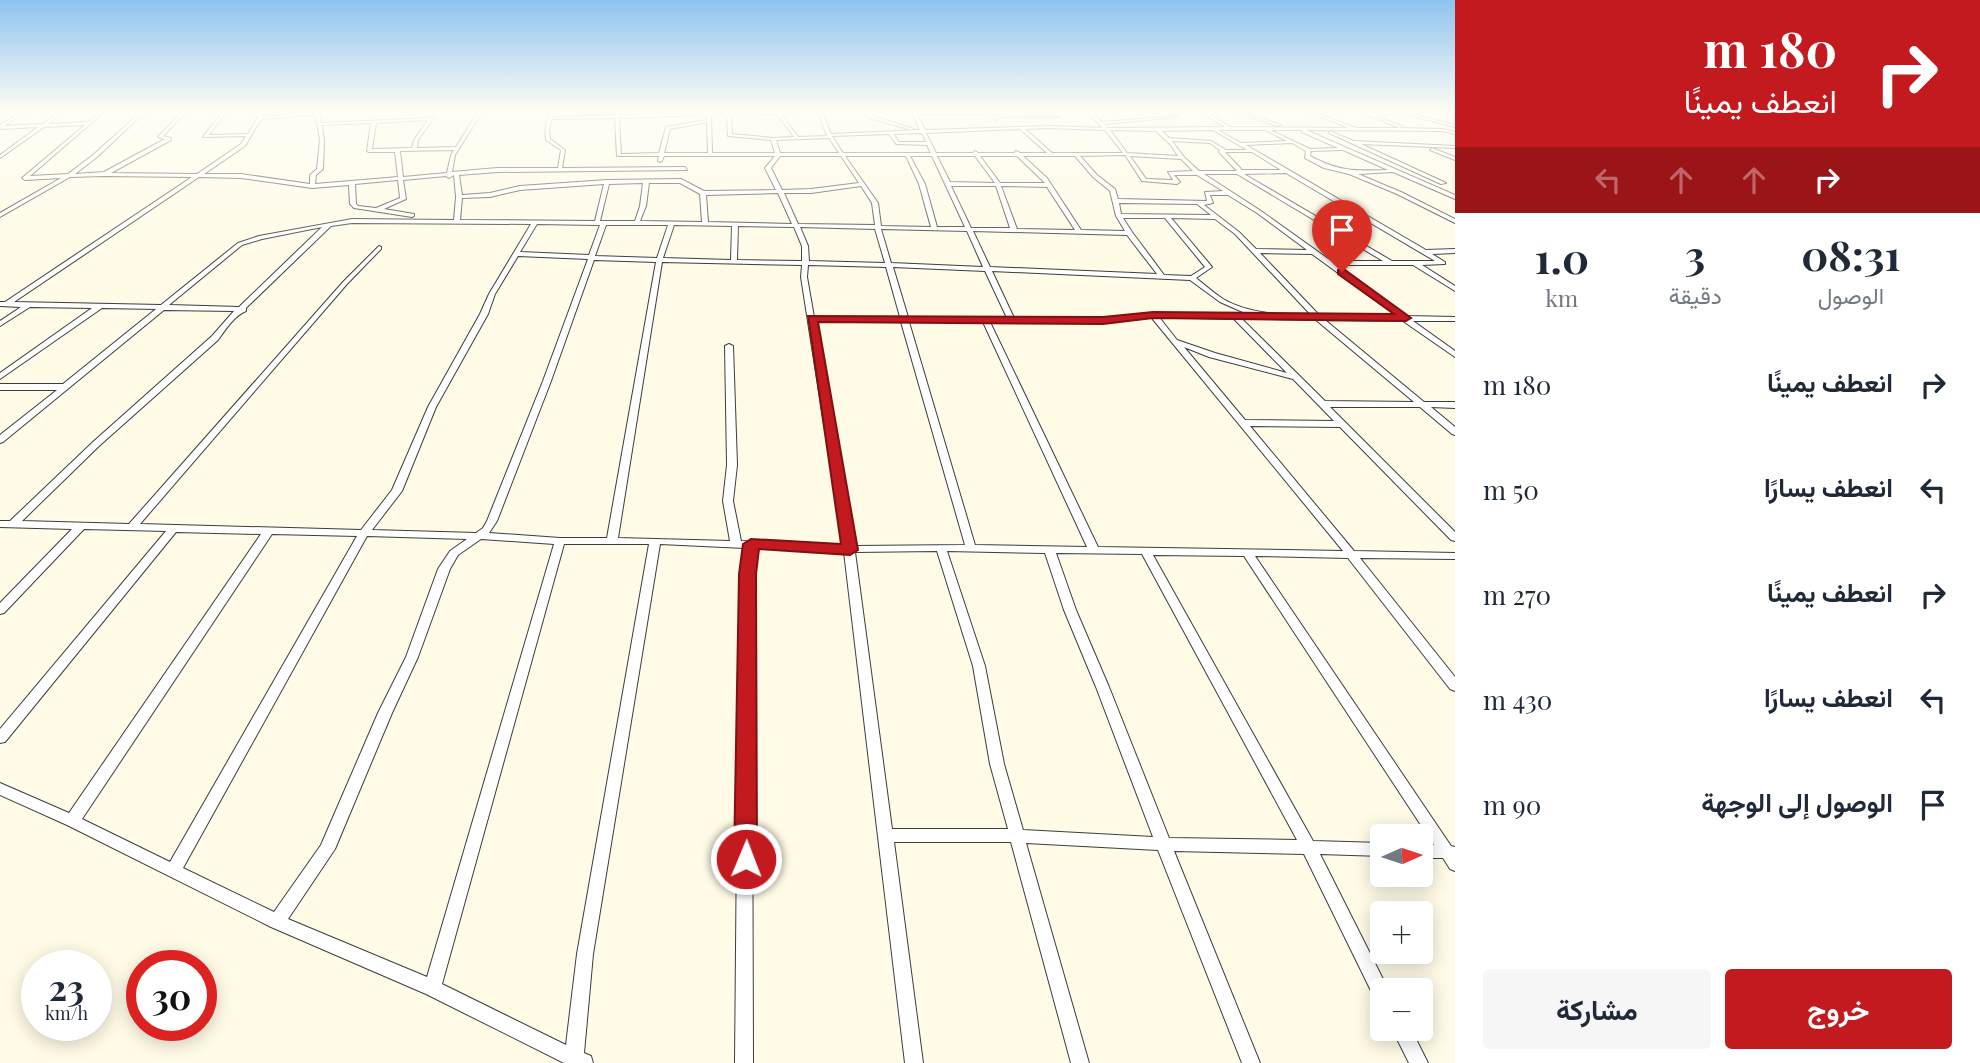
<!DOCTYPE html>
<html lang="ar">
<meta charset="utf-8">
<style>
:root{--surface:#fff;--page:#f6f6f7;--text:#1f2937;--muted:#747a83;--accent:#c21a1e}
body{margin:0;font-family:"Playfair Display",Vazirmatn,serif;background:var(--page);color:var(--text);direction:rtl;height:100vh;display:flex;flex-direction:column;font-size:26px;white-space:nowrap}
*{box-sizing:border-box;margin:0}
p{font-size:23px;color:var(--muted)}
.icon{flex:none;width:38px;height:38px;fill:none;stroke:currentColor;stroke-width:2;stroke-linecap:round;stroke-linejoin:round}
.map{position:relative;flex:1;overflow:hidden;direction:ltr}
.panel{display:flex;flex-direction:column;background:var(--surface);width:525px}
.panel>*{flex:none}
.hud{background:#c21a1e;color:#fff;overflow:hidden}
.needle{width:46px;rotate:87deg}
.buttons{position:absolute;left:1370px;top:824px;display:grid;gap:14px}
.buttons a{display:grid;place-items:center;width:63px;height:63px;border-radius:7px;background:var(--surface);box-shadow:0 4px 18px #0003;font-size:35px}
.speed{position:absolute;left:21px;top:950px;display:flex;gap:14px;font-size:35px;font-weight:700;text-align:center}
.speed>*{display:grid;place-content:center;width:91px;height:91px;border-radius:50%;background:var(--surface);box-shadow:0 4px 18px #0003;line-height:1}
.speed small{font-size:18px;font-weight:400}
.speed .limit{border:10px solid #d22;background:#fff;color:#111}
.pin{position:absolute;display:grid;place-items:center;width:60px;height:60px;color:#fff;margin:-72px -30px;border-radius:50% 50% 50% 0;rotate:-45deg;box-shadow:0 0 7px #0007}
.pin .icon{rotate:45deg}
.me{position:absolute;width:77px;margin:-38px;rotate:1deg;stroke-linejoin:round;filter:drop-shadow(0 0 5px #0008)}
.turn{display:flex;align-items:center;gap:24px;height:147px;padding:0 28px;font-size:32px}
.turn .icon{width:91px;height:91px;stroke-width:2.5}
.turn b{display:block;font-size:49px;line-height:60px}
.lanes{display:flex;align-items:center;height:66px;padding:0 28px;background:#0003;justify-content:center;gap:35px;direction:ltr}
.lanes .off{opacity:.35}
.eta{display:flex;justify-content:space-evenly;align-items:center;height:119px;text-align:center}
.eta b{font-size:42px;font-weight:700;line-height:49px}
.action{display:flex;gap:14px;margin-top:auto;padding:14px 28px}
.action a{flex:1;height:80px;border-radius:7px;background:var(--accent);color:#fff;font-size:28px;font-weight:700;line-height:80px;text-align:center}
.action a+a{background:var(--page);color:var(--text)}
ul{padding:0;list-style:none}
li{display:flex;align-items:center;gap:21px;height:105px;padding:0 28px}
li div{flex:1}
li b{display:block;font-size:26px}
li em{font-style:normal}
main{display:flex;flex:1;min-height:0}
.map>svg:first-child{display:block}
</style>
<main>
<section class="panel">
<div class="hud">
<div class="turn"><svg class="icon" aria-label="right" viewBox="0 0 24 24"><path d="M7 20v-9h11M14 6l5 5-5 5"/></svg><div><b>180 m</b>انعطف يمينًا</div></div>
<div class="lanes"><svg class="icon off" aria-label="left" viewBox="0 0 24 24"><path d="M17 20v-9H6M10 6l-5 5 5 5"/></svg><svg class="icon off" aria-label="ahead" viewBox="0 0 24 24"><path d="M12 20V5M6 11l6-6 6 6"/></svg><svg class="icon off" aria-label="ahead" viewBox="0 0 24 24"><path d="M12 20V5M6 11l6-6 6 6"/></svg><svg class="icon" aria-label="right" viewBox="0 0 24 24"><path d="M7 20v-9h11M14 6l5 5-5 5"/></svg></div>
</div>
<div class="eta">
<div><b>08:31</b><p>الوصول</p></div>
<div><b>3</b><p>دقيقة</p></div>
<div><b>1.0</b><p>km</p></div>
</div>
<ul>
<li><svg class="icon" aria-label="right" viewBox="0 0 24 24"><path d="M7 20v-9h11M14 6l5 5-5 5"/></svg><div><b>انعطف يمينًا</b></div><em>180 m</em></li>
<li><svg class="icon" aria-label="left" viewBox="0 0 24 24"><path d="M17 20v-9H6M10 6l-5 5 5 5"/></svg><div><b>انعطف يسارًا</b></div><em>50 m</em></li>
<li><svg class="icon" aria-label="right" viewBox="0 0 24 24"><path d="M7 20v-9h11M14 6l5 5-5 5"/></svg><div><b>انعطف يمينًا</b></div><em>270 m</em></li>
<li><svg class="icon" aria-label="left" viewBox="0 0 24 24"><path d="M17 20v-9H6M10 6l-5 5 5 5"/></svg><div><b>انعطف يسارًا</b></div><em>430 m</em></li>
<li><svg class="icon" aria-label="arrive" viewBox="0 0 24 24"><path d="M6 21V4h12l-3 4 3 4H6"/></svg><div><b>الوصول إلى الوجهة</b></div><em>90 m</em></li>
</ul>
<div class="action"><a>خروج</a><a>مشاركة</a></div>
</section>
<div class="map">
<svg width="1455" height="1063" viewBox="0 0 1455 1063">
<rect width="100%" height="100%" fill="#fffbe7"/>
<g fill="none" stroke-linecap="round" stroke-linejoin="round">
<defs>
<path id="minor" d="M22,112H26L4,126L42,124L60,112H64L48,124L88,122L100,112H104L30,176L68,174L93,155L141,112H145L97,157L75,174L104,172L165,139L158,137L182,112H186L163,136L171,138V140L111,173L197,174L241,144L246,136L203,137L222,112H226L209,135L248,134L261,112H265L262,117L303,113L302,112L320,115L321,123L430,118L434,112H438L418,140L417,148L456,147L478,112H482L455,155L452,172L497,168H558L561,150L546,140C545,130 545,120 552,113L554,114L553,117L615,115V112H619V115L793,112L791,113L781,114L798,137L827,136L818,112H822L831,134L920,130L912,112H987L992,115L1059,117H996L998,119L996,120L986,114H917L925,130L1050,126L1102,128L1088,112H1092L1102,122L1176,116L1178,117L1104,124L1108,128L1225,127L1205,115V113L1214,112L1210,114L1230,127L1349,128L1309,112H1314L1356,128H1400L1360,112L1370,114L1404,112L1455,125V127L1400,113L1375,116L1402,126L1400,128L1443,129L1455,132V134L1443,131L1306,130L1455,195V199L1393,172L1358,174L1401,192L1455,219V223L1397,194L1349,174L1324,168L1305,158L1306,151L1292,143L1246,145L1426,250L1455,249V253L1432,254L1445,262V264L1422,265L1455,286V291L1413,265H1336L1407,316L1455,317V321H1413L1455,351V357L1403,321L1325,320L1424,402H1455V408L1431,407L1455,427V435L1452,434L1420,407H1330L1455,532V541L1451,540L1340,427L1250,426L1354,551L1455,553V559L1360,558L1455,677V691L1450,689L1348,558L1255,556L1451,846L1455,847V871L1450,869L1443,858H1421V844L1434,845L1244,556L1153,555L1313,841L1382,843V856L1320,854L1388,989L1389,990H1382V1003L1376,1001L1304,854L1174,851L1260,1063H1242L1158,850L1026,843L1089,1063H1071L1011,842H894L923,1063H905L844,552L756,548L753,574L752,722L753,1063H735L738,722L741,574L745,548L660,544L593,954L584,1053L591,1056L593,1063H564L426,994L271,927L67,825L0,795V783L69,813L261,534L176,532L5,742L0,743V729L166,531L84,529L4,613L0,614V603L72,529L0,527V521H10L93,442L212,336L234,311L164,310L3,442L0,443V435L57,390H0V384H63L156,309L102,308L0,379V373L92,308L30,307L0,326V321L21,307L0,306V302H5L192,177L104,176L70,177L0,217V213L61,178L25,180L22,178L85,125L44,127L0,158V155L38,127L0,129V125ZM777,114L794,137L773,138L732,134L731,115ZM309,115L316,117L320,140L317,169L310,175V184L241,174H204L245,146L261,119ZM707,115V120L666,127L659,153L621,154L619,118ZM711,115H727L728,136L771,140L775,153H712ZM615,118L617,156H659L658,161L660,162L662,161L664,156H775L765,168L776,190L704,191L681,179L607,180L520,186L490,193L462,195L459,175L497,172L687,170L685,167L562,168L565,150L550,139L549,128L552,119ZM428,120L414,140L412,148L372,149L376,123ZM707,122L708,153H664L670,129ZM371,123L367,151L369,152H395L398,177L315,184L316,175L323,169L324,140L322,125ZM1050,128L1105,130L1123,153H1052L1025,129ZM1020,129L1047,153H1020L1016,151L1014,153H978L975,151L973,153H936L926,133ZM1110,130L1156,131L1171,145L1178,156L1127,153ZM1213,130L1247,150H1226L1211,141L1169,138L1162,131ZM1218,130H1265L1287,141L1241,143ZM1270,130H1302V132L1338,148L1310,149ZM922,133L926,142H899L893,134ZM889,134L896,144L927,145L931,153H843L832,136ZM829,138L839,153H780L776,140ZM1172,141L1210,143L1220,150L1219,152L1237,171H1199L1184,157ZM454,150L451,155L447,173L403,177L400,151ZM1341,150H1343L1388,170C1355,171 1340,172 1310,156L1311,151ZM1225,152H1252L1281,170H1242ZM1125,155L1142,181L1177,184L1180,182L1174,175H1197L1223,191L1205,192L1207,201L1118,199L1115,189L1097,175L1080,156ZM780,156H841L859,183L811,189L782,190L771,168ZM845,156H906L919,184L931,227L881,226L878,203ZM910,156H932L965,227H937L925,184ZM937,156H975L995,183L950,182ZM980,156H1017L1045,183H1000ZM1023,156H1075L1093,177L1110,191L1116,216L1125,231L1081,230L1047,178ZM1130,156L1181,159L1193,171L1168,172L1173,180L1146,179ZM1286,173L1435,261H1392L1244,174ZM1204,174H1237L1383,261H1331L1261,211ZM454,175L456,197L454,220L352,219L259,236L238,243L161,305L14,302L199,177L241,178L312,188L349,185L350,204L354,208L412,217L414,216V214L384,209L406,199L403,180L446,176L449,178ZM398,180L400,198L376,208L358,206L356,204L355,184ZM643,183L640,206L635,221H600L609,184ZM649,183H680L700,194L702,222L640,221L646,206ZM604,184L595,221L460,220L462,198L490,197L520,190ZM861,186L872,203L875,225L798,224L784,193H811ZM951,186H996L1010,228H971ZM1001,186L1047,187L1075,230L1017,229ZM778,193L792,224L708,222L706,195ZM1210,195H1228L1257,213L1307,250L1256,249L1239,232L1204,205L1213,203ZM1119,203L1197,204L1211,215L1121,214ZM1123,218H1165L1205,267L1191,276L1164,275L1132,232ZM1171,218L1215,219L1235,234L1311,315C1282,315 1249,314 1223,299C1214,293 1205,285 1196,278L1212,267ZM352,223L531,224L489,294L480,314L428,407L392,490L361,530L140,524L347,284L381,249V247L379,246L343,282L129,524L22,521L99,446L218,340C226,329 234,316 246,311V308L331,226ZM537,224L597,225H600L589,255L520,252ZM606,225H668L657,258L595,256ZM674,225L732,226L731,260L663,258ZM738,226L794,227L802,246V261L737,260ZM322,227L239,307L169,305L242,245L262,239ZM800,227L875,229L885,263L809,261L808,246ZM881,229L967,231L983,267L891,263ZM973,231L1127,235L1157,274L990,267ZM1260,253L1312,254L1397,316L1319,315ZM518,256L588,259L543,381L487,521L483,528L476,533L372,530L402,491L436,407L488,314L495,294ZM594,260L656,262L607,538H560L489,533L497,521L551,381ZM662,262L802,265L801,277L843,545L741,541L733,501L737,465L733,346L729,344L725,346L727,465L723,501L730,541L618,538ZM808,265L886,267L900,317H814L807,277ZM893,267L985,271L1007,318L908,317ZM992,271L1190,280L1220,302L1245,313L1272,319L1316,320L1414,402L1325,401L1242,319H1259V315H1256L1153,313L1103,319L1014,318ZM1151,317L1343,551L1098,547L990,322L1103,323ZM1159,317L1234,319L1287,373L1215,353L1177,340ZM815,321L901,322L965,545L854,546ZM909,322H983L1087,547L975,545ZM1184,347L1209,357L1293,379L1334,421L1245,420ZM272,534L357,536L170,862L82,819ZM367,536L467,539L450,551L438,569L406,657L378,713L321,845L274,912L183,868ZM481,539L554,544L427,977L288,919L335,849L392,713L418,657L450,569L458,555ZM564,544H649L577,954L566,1045L442,984ZM937,551L973,666L990,764L1008,829H892L855,552ZM947,551L1045,553L1064,610L1096,687L1153,837L1023,830L1004,764L985,666ZM1056,553L1142,554L1297,840L1169,838L1109,687L1076,610Z
M865,112H869L873,116L914,129L912,130L869,118Z
M1236,112H1241L1281,125L1277,126Z
M1442,112L1455,114V116L1443,113Z
M1329,131L1354,141L1455,146V148L1361,144L1446,183L1441,184L1329,133Z
M1432,148L1455,157V160L1430,150Z
M1392,1029H1411L1428,1063H1409Z"/>
</defs>
<use href="#minor" stroke="#3d3d3d" stroke-width="2"/>
<use href="#minor" fill="#fff" fill-rule="evenodd"/>
</g>
<linearGradient id="sky" x2="0" y2="1"><stop stop-color="#8ec3f0"/><stop offset="0.43" stop-color="#fffdf4"/><stop offset="1" stop-color="#fffdf4" stop-opacity="0"/></linearGradient>
<rect width="1455" height="260" fill="url(#sky)"/>
<path fill="#c21a1e" stroke="#7e1114" stroke-width="2" d="M1338,270H1345L1411,318L1406,321L1153,318L1103,324L818,322L858,550L850,555L759,549L756,574L757,859L754,866L746,869L737,866L734,859L739,574L743,544L751,539L841,544L808,316L1103,317L1153,312L1394,314L1338,274Z"/>
</svg>
<div class="buttons">
<a><svg class="needle" viewBox="-14 -14 28 28"><path d="M0-13l5 13h-10z" fill="#e53935"/><path d="M0 13l5-13h-10z" fill="#747a83"/></svg></a>
<a>+</a>
<a>−</a>
</div>
<div class="speed"><div>23<small>km/h</small></div><div class="limit">30</div></div>
<div class="pin" style="left:1342px;top:272px;background:#d93025"><svg class="icon" aria-label="arrive" viewBox="0 0 24 24"><path d="M6 21V4h12l-3 4 3 4H6"/></svg></div>
<svg class="me" style="left:746px;top:859px" viewBox="-20 -20 40 40"><circle r="17" fill="#c21a1e" stroke="#fff" stroke-width="3"/><path d="M0-11L8 9 0 5-8 9z" fill="#fff"/></svg>
</div>
</main>
